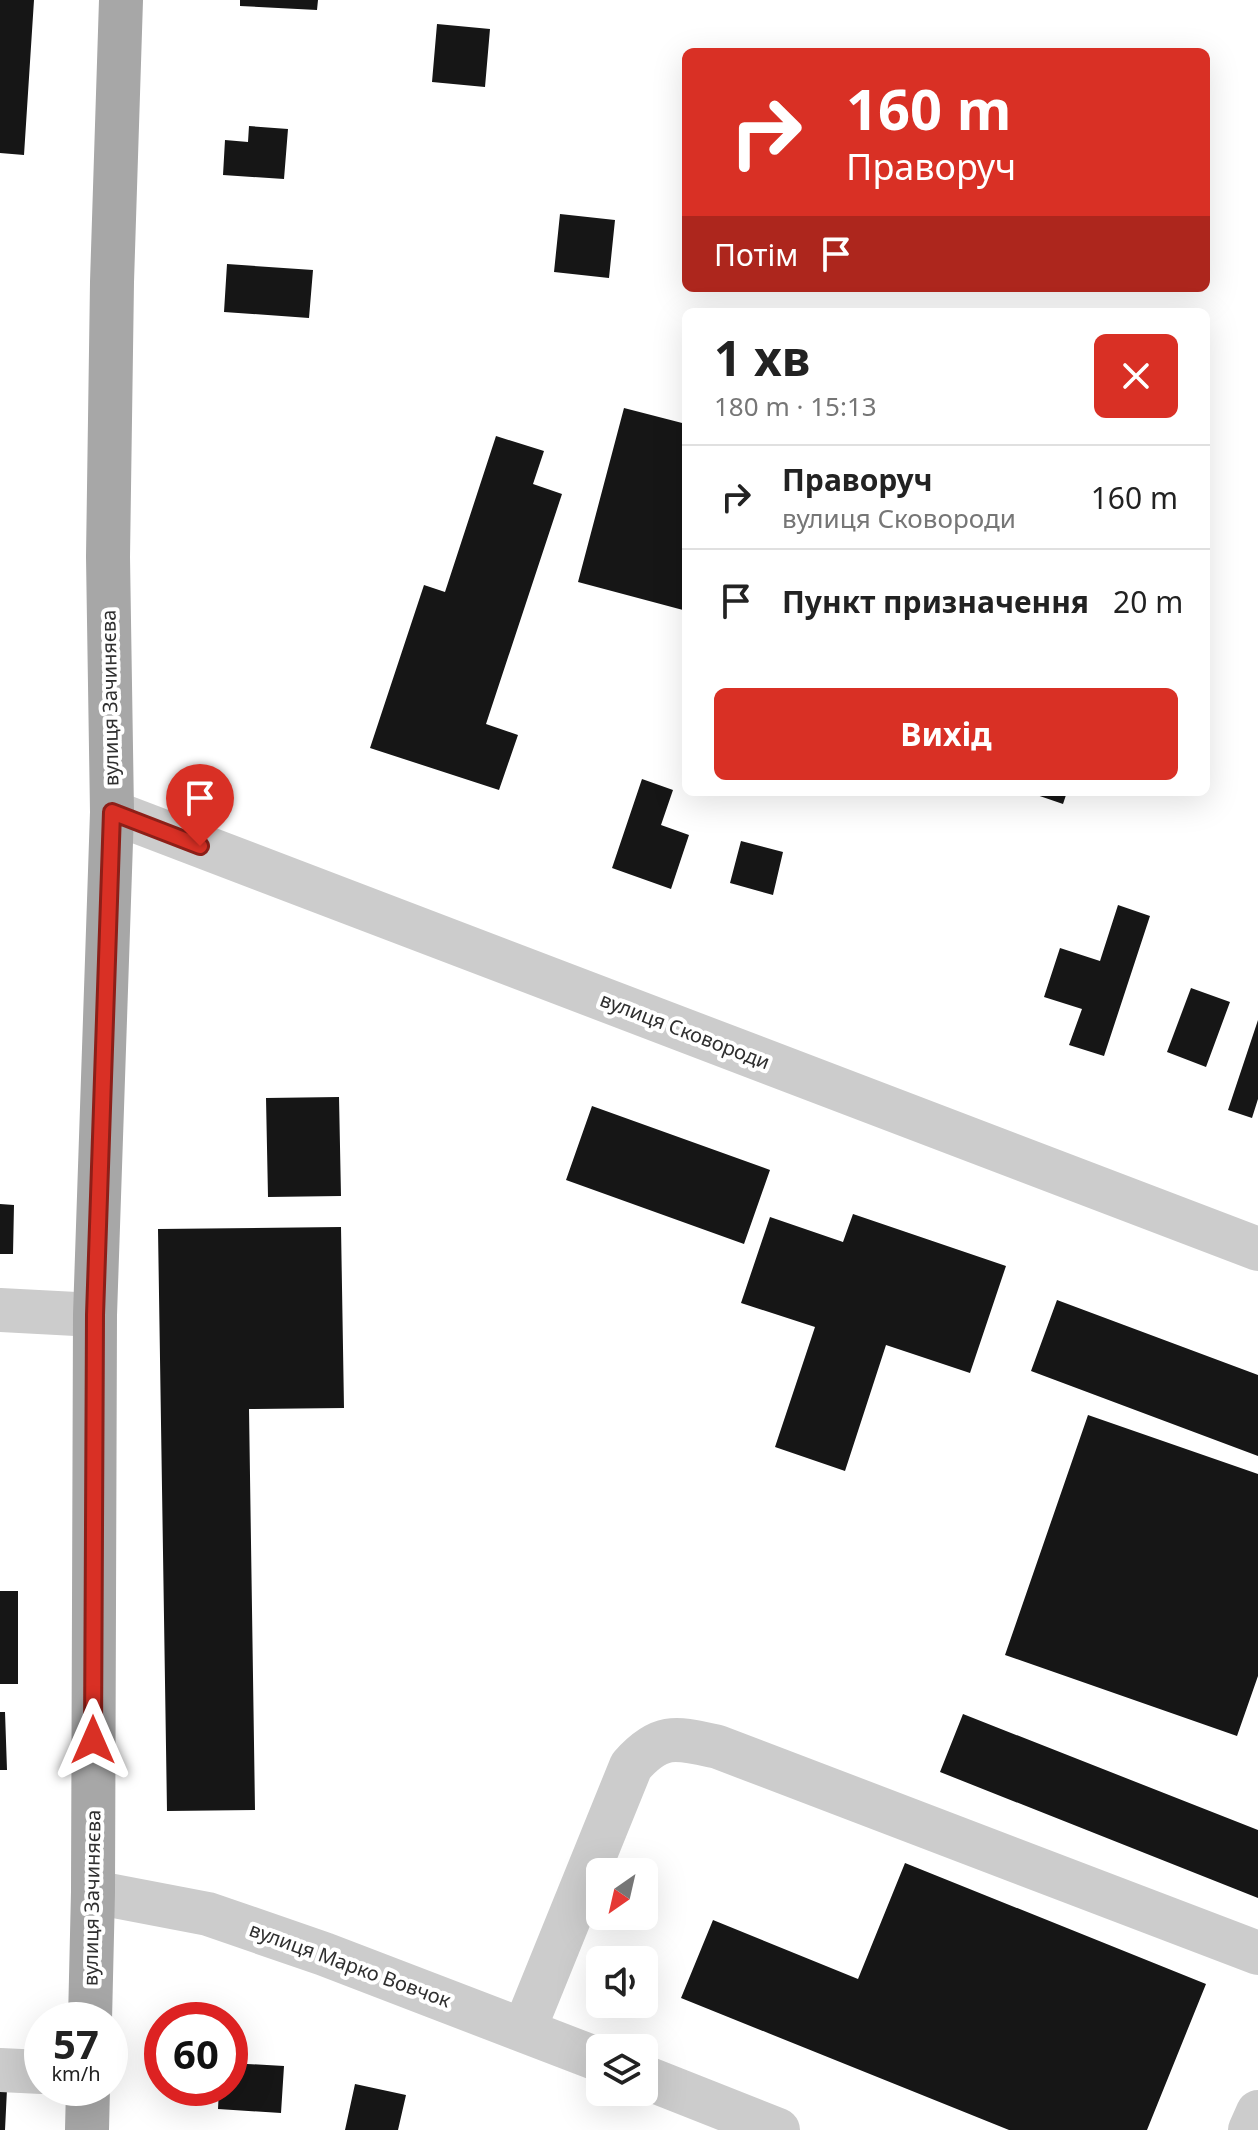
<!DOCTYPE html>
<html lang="uk">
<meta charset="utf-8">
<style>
:root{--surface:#fff;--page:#f6f6f6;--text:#222;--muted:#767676;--line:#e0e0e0;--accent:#d93025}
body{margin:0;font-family:"Noto Sans",sans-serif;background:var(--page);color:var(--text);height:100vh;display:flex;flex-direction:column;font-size:30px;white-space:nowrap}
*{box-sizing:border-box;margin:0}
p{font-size:26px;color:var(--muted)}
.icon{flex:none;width:44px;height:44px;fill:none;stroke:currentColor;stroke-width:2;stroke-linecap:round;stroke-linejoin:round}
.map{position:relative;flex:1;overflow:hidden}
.sheet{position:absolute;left:682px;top:308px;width:528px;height:488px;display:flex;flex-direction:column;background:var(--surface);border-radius:12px;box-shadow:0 8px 32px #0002}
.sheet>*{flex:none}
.top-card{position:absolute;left:682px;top:48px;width:528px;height:244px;border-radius:12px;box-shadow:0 8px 32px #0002;background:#d93025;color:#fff;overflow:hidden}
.needle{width:52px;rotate:214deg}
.fabs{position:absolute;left:586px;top:1858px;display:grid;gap:16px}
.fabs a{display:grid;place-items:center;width:72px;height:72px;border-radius:12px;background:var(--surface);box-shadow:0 8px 32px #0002;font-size:40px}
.speed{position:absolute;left:24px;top:2002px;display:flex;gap:16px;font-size:40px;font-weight:700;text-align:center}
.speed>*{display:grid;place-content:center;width:104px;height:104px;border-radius:50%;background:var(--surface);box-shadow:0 8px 32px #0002;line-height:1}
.speed small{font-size:20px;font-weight:400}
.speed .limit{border:12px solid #d22;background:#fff;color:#111}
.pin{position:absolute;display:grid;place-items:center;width:68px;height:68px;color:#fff;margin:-82px -34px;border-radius:50% 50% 50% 0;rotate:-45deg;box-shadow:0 0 8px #0007}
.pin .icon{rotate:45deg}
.me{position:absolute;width:88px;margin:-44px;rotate:0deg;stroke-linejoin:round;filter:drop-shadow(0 0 6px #0008)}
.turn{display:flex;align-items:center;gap:28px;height:168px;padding:0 32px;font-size:36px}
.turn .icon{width:104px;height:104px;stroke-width:2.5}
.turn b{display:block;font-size:56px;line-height:68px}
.then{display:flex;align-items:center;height:76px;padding:0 32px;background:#0003;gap:16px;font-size:30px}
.round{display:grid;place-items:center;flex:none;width:84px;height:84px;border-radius:12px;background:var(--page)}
.overview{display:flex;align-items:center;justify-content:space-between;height:136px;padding:0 32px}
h1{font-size:48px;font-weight:700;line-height:60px}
.action{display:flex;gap:16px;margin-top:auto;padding:16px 32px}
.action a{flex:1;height:92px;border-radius:12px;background:var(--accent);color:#fff;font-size:32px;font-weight:700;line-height:92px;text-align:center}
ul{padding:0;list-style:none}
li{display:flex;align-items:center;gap:24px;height:104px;padding:0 32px;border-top:2px solid var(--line)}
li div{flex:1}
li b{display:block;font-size:30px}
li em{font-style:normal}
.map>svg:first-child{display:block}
</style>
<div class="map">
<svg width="1258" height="2130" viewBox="0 0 1258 2130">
<rect width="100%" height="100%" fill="#fff"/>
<path fill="#161616" d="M0,0H34L24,155L0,153Z
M240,0H318L317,10L240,6Z
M437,24L490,29L485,87L432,82Z
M249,126L288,129L284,179L223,175L225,140L248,142Z
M560,214L615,220L609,278L554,272Z
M227,264L313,270L309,318L224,312Z
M624,408L686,424V598L683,610L578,582Z
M496,436L544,451L533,484L562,494L486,724L518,735L499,790L370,748L424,585L445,592Z
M642,779L673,790L661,825L689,835L671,889L612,868Z
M1028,792H1067L1063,804Z
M741,841L783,852L773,895L730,883Z
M1118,905L1150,916L1104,1056L1069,1045L1082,1009L1044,997L1060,948L1100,961Z
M1191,988L1230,1002L1206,1067L1167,1052Z
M1258,1020V1099L1252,1118L1228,1110Z
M339,1097L341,1196L268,1197L266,1098Z
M592,1106L770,1170L744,1244L566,1180Z
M0,1204L14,1205L13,1254H0Z
M853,1214L1006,1266L970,1373L886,1345L845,1471L775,1447L815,1327L741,1303L770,1217L843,1242Z
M341,1227L344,1408L249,1409L255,1810L167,1811L158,1229Z
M1057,1300L1258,1375V1456L1031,1371Z
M1088,1415L1258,1474V1676L1237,1736L1005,1655Z
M0,1591H18V1684H0Z
M0,1712H5L7,1770H0Z
M963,1714L1258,1830V1898L940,1772Z
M905,1863L1206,1984L1147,2130H1009L681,1998L713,1920L858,1979Z
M230,2063L284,2066L281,2113L218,2109L219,2088H230Z
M355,2084L406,2095L398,2130H345Z
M0,2089H7L5,2130H0Z"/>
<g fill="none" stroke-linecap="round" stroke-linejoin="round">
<path stroke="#ccc" stroke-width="44" d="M112,812L1258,1249
M0,1310L95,1315
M93,1892L208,1914L324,1954L600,2060
M524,2030L631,1766C661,1732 677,1738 718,1747L1258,1953
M0,2070L42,2072
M644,2077L778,2130
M1250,2130L1258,2112"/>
<path stroke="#a7a7a7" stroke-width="44" d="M90,2020L93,1892L95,1315L112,812L108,557L112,282L121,0
M87,2130L88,2088"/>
</g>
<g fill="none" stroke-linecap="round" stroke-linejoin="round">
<defs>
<path id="route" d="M93,1740L95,1315L112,812L200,846"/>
</defs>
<use href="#route" stroke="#8d1f18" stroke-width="20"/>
<use href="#route" stroke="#d93025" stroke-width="14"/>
</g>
<g text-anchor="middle" stroke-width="8" stroke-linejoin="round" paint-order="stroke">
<g font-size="20" fill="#2f2f2f" stroke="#fff">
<text transform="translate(110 698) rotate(-91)" y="7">вулиця Зачиняєва</text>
<text transform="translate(685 1031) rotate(21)" y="7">вулиця Сковороди</text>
<text transform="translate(92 1898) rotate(-89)" y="7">вулиця Зачиняєва</text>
<text transform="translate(350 1965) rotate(20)" y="7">вулиця Марко Вовчок</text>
</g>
</g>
</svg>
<div class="fabs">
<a><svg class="needle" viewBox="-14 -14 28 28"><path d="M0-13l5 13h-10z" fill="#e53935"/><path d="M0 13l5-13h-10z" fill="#767676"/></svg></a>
<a><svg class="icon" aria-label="sound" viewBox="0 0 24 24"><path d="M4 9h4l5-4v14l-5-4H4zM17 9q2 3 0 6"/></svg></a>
<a><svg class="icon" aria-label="layers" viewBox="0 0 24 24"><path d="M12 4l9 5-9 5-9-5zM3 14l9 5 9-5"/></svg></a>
</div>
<div class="speed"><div>57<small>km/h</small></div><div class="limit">60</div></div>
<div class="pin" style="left:200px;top:846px;background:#d93025"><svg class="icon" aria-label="arrive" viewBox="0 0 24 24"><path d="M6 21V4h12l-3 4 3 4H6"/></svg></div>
<svg class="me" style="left:93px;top:1740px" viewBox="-20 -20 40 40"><path d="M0-17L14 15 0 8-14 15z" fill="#d93025" stroke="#fff" stroke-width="4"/></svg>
<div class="top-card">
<div class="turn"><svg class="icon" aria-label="right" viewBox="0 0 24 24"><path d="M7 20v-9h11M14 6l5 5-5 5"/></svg><div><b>160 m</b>Праворуч</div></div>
<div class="then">Потім<svg class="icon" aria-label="arrive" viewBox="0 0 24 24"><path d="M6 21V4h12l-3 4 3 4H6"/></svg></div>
</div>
<section class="sheet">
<div class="overview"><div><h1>1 хв</h1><p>180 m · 15:13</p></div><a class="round" style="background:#d93025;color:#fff"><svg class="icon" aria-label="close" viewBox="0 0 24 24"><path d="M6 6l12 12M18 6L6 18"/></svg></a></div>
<ul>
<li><svg class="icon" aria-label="right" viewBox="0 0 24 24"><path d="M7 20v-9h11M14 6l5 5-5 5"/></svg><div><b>Праворуч</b><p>вулиця Сковороди</p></div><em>160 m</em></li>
<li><svg class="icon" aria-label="arrive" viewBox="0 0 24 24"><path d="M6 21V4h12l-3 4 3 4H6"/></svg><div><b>Пункт призначення</b></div><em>20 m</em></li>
</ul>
<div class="action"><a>Вихід</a></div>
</section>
</div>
